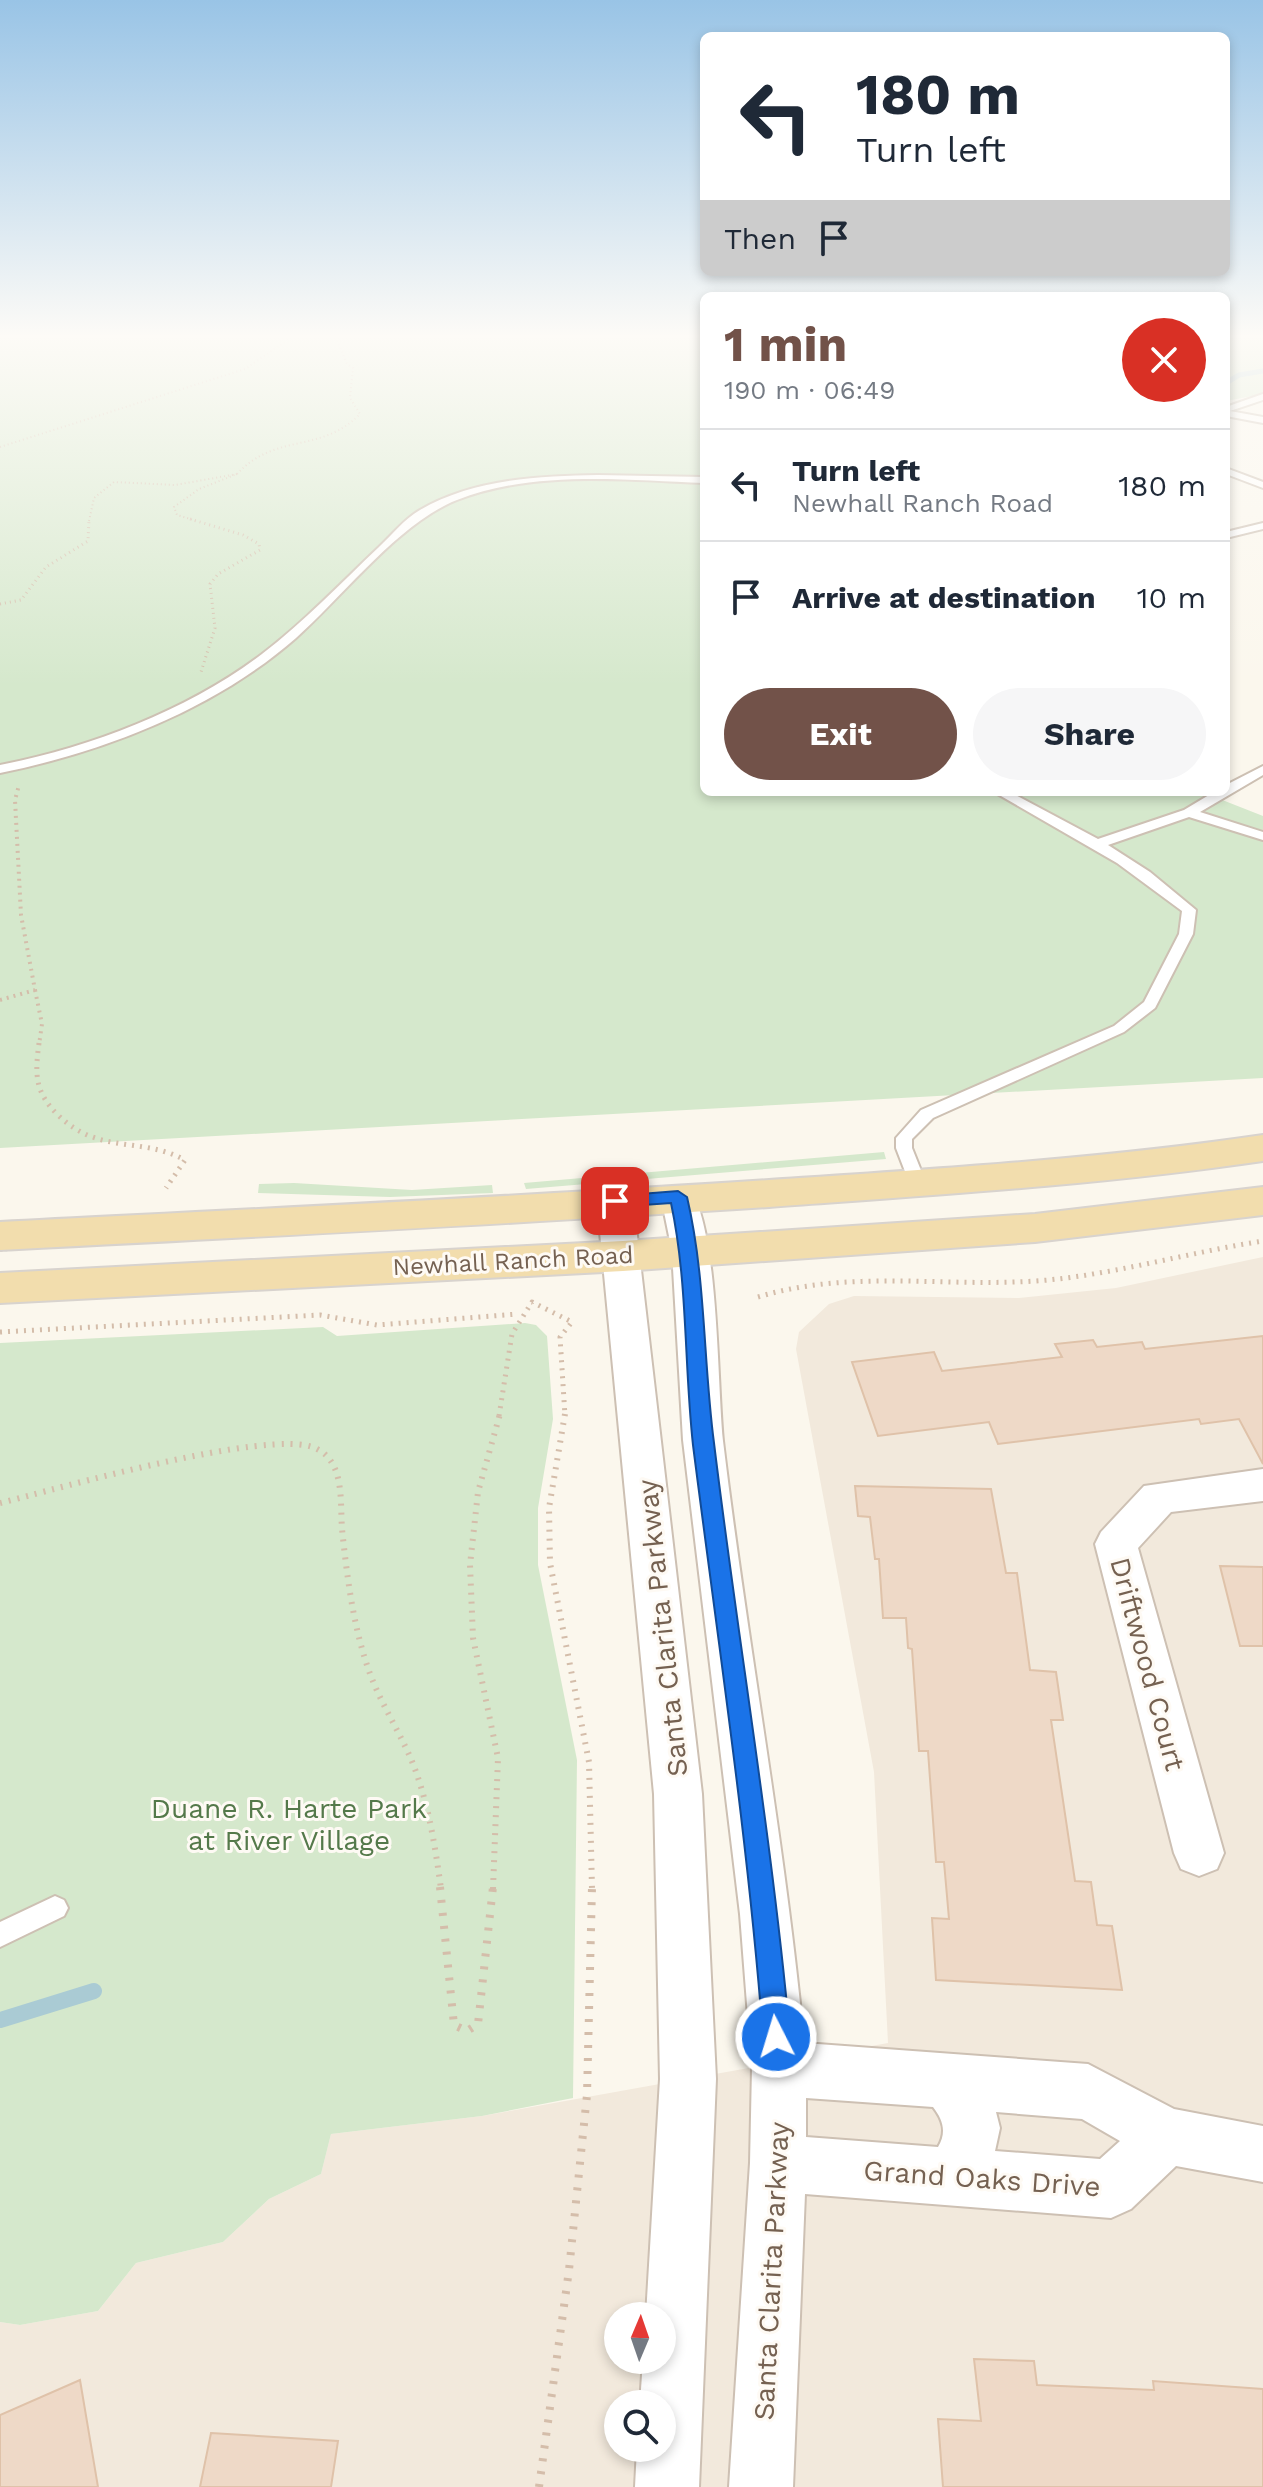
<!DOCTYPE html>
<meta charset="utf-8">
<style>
:root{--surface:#fff;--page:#f6f6f7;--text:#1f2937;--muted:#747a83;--line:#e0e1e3;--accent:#725249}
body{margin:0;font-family:"Work Sans",sans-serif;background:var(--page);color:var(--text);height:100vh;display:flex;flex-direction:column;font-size:30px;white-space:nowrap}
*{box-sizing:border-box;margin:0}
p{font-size:26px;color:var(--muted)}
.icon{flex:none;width:44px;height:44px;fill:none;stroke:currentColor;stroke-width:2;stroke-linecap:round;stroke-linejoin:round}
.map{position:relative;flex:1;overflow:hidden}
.details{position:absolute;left:700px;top:292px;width:530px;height:504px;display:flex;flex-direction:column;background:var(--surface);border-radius:12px;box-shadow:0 4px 12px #0003}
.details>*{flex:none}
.guide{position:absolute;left:700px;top:32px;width:530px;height:244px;border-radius:12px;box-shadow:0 4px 12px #0003;background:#fff;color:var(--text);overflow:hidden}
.needle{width:52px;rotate:2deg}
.tools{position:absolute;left:604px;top:2302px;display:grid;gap:16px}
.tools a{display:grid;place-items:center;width:72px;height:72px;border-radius:50%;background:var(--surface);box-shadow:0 4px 12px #0003;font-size:40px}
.pin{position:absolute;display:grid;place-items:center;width:68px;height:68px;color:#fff;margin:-34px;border-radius:16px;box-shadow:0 4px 12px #0006}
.me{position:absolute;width:88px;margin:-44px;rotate:355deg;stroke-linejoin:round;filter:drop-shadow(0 0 6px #0008)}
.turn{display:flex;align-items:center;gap:28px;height:168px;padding:0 24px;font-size:36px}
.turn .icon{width:104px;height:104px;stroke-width:2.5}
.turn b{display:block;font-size:56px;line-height:68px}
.then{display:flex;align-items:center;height:76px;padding:0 24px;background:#0003;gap:16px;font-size:30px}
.round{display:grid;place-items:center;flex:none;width:84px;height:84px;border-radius:42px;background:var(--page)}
.summary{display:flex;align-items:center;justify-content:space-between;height:136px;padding:0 24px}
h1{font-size:48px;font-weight:700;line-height:60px;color:var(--accent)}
.button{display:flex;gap:16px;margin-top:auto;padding:16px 24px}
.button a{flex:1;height:92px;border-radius:48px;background:var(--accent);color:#fff;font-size:32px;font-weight:700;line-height:92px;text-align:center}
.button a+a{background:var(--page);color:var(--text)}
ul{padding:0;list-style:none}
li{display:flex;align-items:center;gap:24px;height:112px;padding:0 24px;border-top:2px solid var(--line)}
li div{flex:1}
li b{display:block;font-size:30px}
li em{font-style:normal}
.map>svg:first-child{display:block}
</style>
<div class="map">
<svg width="1263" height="2487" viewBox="0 0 1263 2487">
<rect width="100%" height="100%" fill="#fbf7ed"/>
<path fill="#f2e9dc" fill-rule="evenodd" d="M1263,1257V2487H0V2322L20,2325L98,2311L136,2263L223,2242L269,2199L321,2174L331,2134L482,2116L888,2043L874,1772L796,1349L799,1332L829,1304L854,1296L1019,1298L1116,1288ZM618,2316H662V2360H618ZM618,2404H662V2448H618Z"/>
<path fill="#d5e8cc" d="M0,338H704V792H1202L1263,816V1078L0,1148Z
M1226,338H1263V394L1226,401Z
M884,1152L886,1159L526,1189L524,1183Z
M294,1183L412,1190L492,1185L493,1193L390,1197L258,1193L259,1184Z
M525,1323L536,1325L547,1336L553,1419L538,1508V1565L577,1760L573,2098L482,2116L331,2134L321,2174L269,2199L223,2242L136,2263L98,2311L20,2325L0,2322V1343L323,1327L337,1336Z"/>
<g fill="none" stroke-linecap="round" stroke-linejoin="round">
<path stroke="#aacbd4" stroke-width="5" d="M1226,383L1239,375L1263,371"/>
<path stroke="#aacbd4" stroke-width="16" d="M0,2020L94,1991"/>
</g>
<path fill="#eed9c7" stroke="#dfc2a9" stroke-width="2" d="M1263,1336V1464L1239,1419L1201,1424L1199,1419L998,1444L989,1422L878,1436L852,1362L934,1352L942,1371L1062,1357L1055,1344L1093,1340L1097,1347L1142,1342L1145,1349Z
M855,1486L991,1489L1006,1573H1017L1030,1670L1056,1672L1063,1720H1051L1075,1881L1091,1882L1097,1925L1112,1926L1122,1990L936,1980L932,1918L949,1919L944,1862H936L928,1751H919L912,1649L908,1648L906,1618H883L879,1559H875L870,1517L858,1516Z
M1220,1566L1263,1567V1646H1240Z
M974,2359L1034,2361L1037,2385L1154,2390L1153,2381L1263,2389V2487H943L938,2419L981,2421Z
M80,2380L98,2487H0V2415Z
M211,2433L338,2441L331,2487H200Z"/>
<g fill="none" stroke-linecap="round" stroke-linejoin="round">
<defs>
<path id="service" d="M1263,394V400L1230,411L1263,417V423L1226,416V407Z
M1226,468L1263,482V488L1226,474Z
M598,475L704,477V483C624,480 533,470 457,500C400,522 343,596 296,638C215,709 104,752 0,773V765C91,747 188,710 262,654C304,622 341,583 379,547C392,535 404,519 420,510C473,479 538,476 598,475Z
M1263,523V529L1226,538V532Z
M1263,766V775L1200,812L1263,832V840L1189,817L1108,845L1150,872L1196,910L1193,934L1155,1008L1124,1032L933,1118L912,1139V1148L926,1183L923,1187H911L896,1148V1138L921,1110L1114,1026L1144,1002L1179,934L1182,911L1117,863L994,792H1010L1098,839L1184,810L1214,792H1226V785Z
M55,1896L64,1900L68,1908L64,1916L0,1947V1922Z"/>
<path id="minor" d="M678,1186L690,1189C719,1233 717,1383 723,1441C747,1642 785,1841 804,2043L1088,2064L1174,2109L1263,2126V2182L1176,2166L1131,2209L1111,2218L805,2194L793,2487H729L750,2163L752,2068L740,1914L683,1440L672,1251L661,1197L666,1189ZM806,2098L933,2107C943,2120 947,2132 938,2147L806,2137ZM996,2112L1082,2119L1120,2141L1100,2159L995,2151L1000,2128Z
M615,1190L627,1193L633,1201L702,1794L716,2079L699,2487H635L637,2448H662V2404H640L643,2360H662V2316H646L660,2079L654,1794L597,1201L603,1193Z
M1263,1469V1501L1171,1512L1138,1548L1224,1853L1217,1869L1199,1876L1181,1869L1174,1853L1095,1544L1101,1532L1144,1486Z"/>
<path id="primary" d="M1263,1135V1161C1099,1185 934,1195 769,1207C513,1224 256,1237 0,1250V1222C256,1209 513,1197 769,1180C934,1169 1099,1159 1263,1135Z
M1263,1187V1215L1035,1242L623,1271L0,1303V1273L623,1241L1035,1214Z"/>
</defs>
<use href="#service" stroke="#cdc0b3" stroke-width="4"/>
<use href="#minor" stroke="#cdc0b3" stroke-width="4"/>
<use href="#primary" stroke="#d8d3ce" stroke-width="4"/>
<path stroke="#d4bdaa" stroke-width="2" stroke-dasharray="1 3" stroke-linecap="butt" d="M0,447L245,369L291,338
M237,474C276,432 321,454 360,414L350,398L353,368L347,364L336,338
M89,521L94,498L114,482L175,485L237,474L199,489L174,507L177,515L197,521"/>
<path stroke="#d4bdaa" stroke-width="3" stroke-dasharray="1 4" stroke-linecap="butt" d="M190,519L243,535L259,544L260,550L218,574L210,584L215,628L200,675
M0,604L21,600L46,567L88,541L89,519"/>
<path stroke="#d4bdaa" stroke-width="4" stroke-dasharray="2 5" stroke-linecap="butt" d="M35,990L42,1024L39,1045
M0,1000L35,990L21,915L15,800L19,785"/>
<path stroke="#d4bdaa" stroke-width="5" stroke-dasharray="2 6" stroke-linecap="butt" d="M39,1043C35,1074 34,1092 59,1116C100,1155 140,1136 185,1160L166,1188
M758,1297C854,1268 949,1289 1048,1280C1120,1273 1191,1252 1263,1241
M0,1332L320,1315L377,1325L518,1314
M499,1416L512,1334L532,1302L572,1322L560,1337L565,1416"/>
<path stroke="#d4bdaa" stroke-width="6" stroke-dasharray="2 7" stroke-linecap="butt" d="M565,1414L549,1508L550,1563L589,1762L592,1889
M0,1503C57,1489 269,1428 315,1448C345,1461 340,1501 342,1529C347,1576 353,1626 369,1671C380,1702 398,1729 411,1759C428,1800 435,1845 441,1889
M493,1889L498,1758L473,1638L470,1565L478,1492L500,1414"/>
<path stroke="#d4bdaa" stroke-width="8" stroke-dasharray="3 10" stroke-linecap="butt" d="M440,1887L454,2025L467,2031L478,2024L493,1887
M539,2487L569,2270L587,2095L592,1887"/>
<use href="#service" fill="#fff" fill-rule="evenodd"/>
<use href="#minor" fill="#fff" fill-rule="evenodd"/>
<use href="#primary" fill="#f2ddad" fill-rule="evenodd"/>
</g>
<linearGradient id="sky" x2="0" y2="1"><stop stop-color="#99c4e6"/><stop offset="0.49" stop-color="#fdfbf7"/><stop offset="1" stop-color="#fdfbf7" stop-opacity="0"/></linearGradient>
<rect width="1263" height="686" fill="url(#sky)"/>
<path fill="#1a73e8" stroke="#114b97" stroke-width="2" d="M678,1191L687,1197C706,1278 703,1360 714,1443C738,1641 772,1838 790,2037L786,2046L776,2050L767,2046L763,2037C748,1839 718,1642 693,1445C684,1364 688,1283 671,1203L615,1207L606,1201L615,1196Z"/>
<g text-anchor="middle" stroke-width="6" stroke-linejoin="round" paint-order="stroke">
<g font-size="24" fill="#756151" stroke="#fefaf4">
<text transform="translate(513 1261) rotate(-3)" y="8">Newhall Ranch Road</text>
</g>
<g font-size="28" fill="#756151" stroke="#fefaf4">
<text transform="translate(662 1628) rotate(-96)" y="10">Santa Clarita Parkway</text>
<text transform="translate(1148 1664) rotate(75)" y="10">Driftwood Court</text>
<text transform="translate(982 2178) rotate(4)" y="10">Grand Oaks Drive</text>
<text transform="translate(771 2271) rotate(-87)" y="10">Santa Clarita Parkway</text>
</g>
<g font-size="28" fill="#54794a" stroke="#fefaf4">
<text x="289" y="1818">Duane R. Harte Park<tspan x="289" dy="32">at River Village</tspan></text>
</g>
</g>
</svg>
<div class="tools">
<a><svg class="needle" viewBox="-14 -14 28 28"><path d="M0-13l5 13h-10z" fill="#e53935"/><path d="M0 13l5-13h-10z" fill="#747a83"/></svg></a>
<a><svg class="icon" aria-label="search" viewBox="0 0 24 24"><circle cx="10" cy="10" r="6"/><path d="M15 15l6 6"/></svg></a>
</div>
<div class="pin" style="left:615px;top:1201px;background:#d93025"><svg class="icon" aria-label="arrive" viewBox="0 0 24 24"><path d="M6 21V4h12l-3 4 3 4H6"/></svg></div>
<svg class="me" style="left:776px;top:2037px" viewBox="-20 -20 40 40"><circle r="17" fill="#1a73e8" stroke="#fff" stroke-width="3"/><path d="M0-11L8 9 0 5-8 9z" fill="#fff"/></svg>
<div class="guide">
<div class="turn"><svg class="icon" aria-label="left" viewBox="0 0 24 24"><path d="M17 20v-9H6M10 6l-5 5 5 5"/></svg><div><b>180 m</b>Turn left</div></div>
<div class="then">Then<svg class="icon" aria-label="arrive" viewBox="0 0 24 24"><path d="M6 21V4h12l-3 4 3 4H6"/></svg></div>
</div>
<section class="details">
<div class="summary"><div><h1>1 min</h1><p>190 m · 06:49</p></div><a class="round" style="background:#d93025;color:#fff"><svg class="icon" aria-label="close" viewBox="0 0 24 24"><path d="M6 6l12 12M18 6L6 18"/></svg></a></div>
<ul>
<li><svg class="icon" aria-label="left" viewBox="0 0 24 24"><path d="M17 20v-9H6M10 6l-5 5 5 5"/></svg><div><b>Turn left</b><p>Newhall Ranch Road</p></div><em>180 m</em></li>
<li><svg class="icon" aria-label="arrive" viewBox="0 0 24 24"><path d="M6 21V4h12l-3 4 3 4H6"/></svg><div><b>Arrive at destination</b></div><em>10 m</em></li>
</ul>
<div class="button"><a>Exit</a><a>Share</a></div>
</section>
</div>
